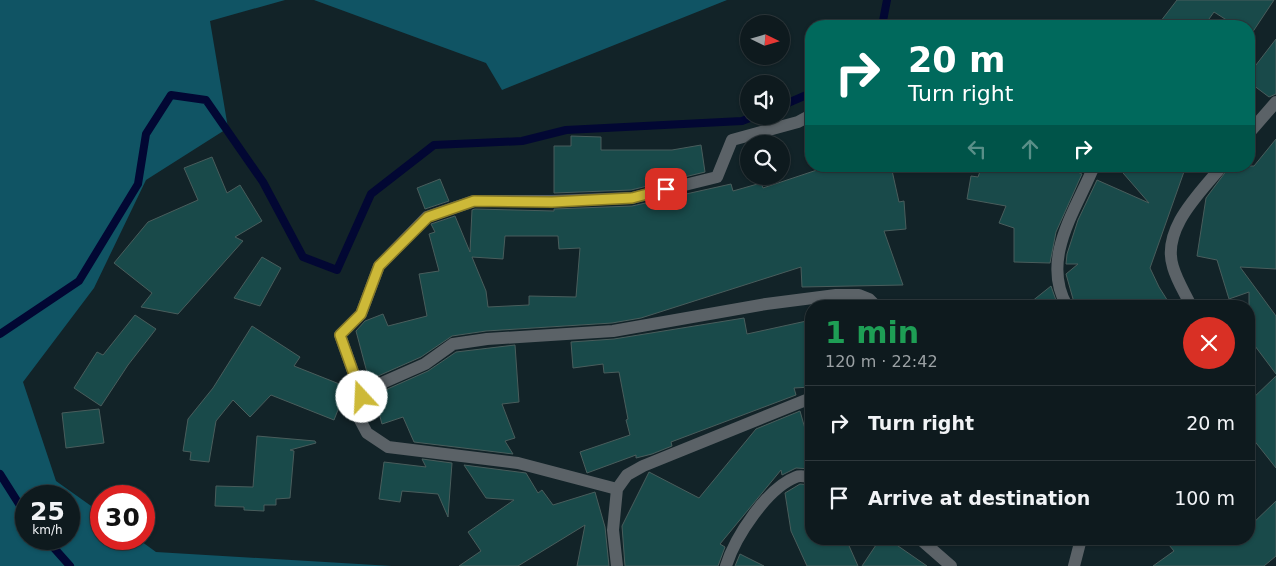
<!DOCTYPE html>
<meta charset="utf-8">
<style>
:root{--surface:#0e1a1e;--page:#1c272b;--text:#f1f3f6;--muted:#9ba1a4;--line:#2e383c}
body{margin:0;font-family:"DejaVu Sans",sans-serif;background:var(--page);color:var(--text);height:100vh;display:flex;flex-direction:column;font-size:19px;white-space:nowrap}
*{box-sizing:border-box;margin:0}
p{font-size:16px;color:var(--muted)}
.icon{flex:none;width:28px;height:28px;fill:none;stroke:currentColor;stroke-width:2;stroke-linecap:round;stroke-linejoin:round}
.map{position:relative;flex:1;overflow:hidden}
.panel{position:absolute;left:805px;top:300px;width:450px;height:245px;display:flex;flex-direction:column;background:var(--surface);border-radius:20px;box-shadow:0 1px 4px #0004,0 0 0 1px var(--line)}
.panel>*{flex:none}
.guide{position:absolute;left:805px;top:20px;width:450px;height:152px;border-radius:20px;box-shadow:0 1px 4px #0004,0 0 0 1px var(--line);background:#00695c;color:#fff;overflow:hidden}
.needle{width:32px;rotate:95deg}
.controls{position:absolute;left:740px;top:15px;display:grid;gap:10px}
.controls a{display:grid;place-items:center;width:50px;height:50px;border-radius:50%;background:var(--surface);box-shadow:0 1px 4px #0004,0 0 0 1px var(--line);font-size:25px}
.speed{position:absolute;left:15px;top:485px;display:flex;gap:10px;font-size:25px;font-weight:700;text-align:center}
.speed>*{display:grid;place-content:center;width:65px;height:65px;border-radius:50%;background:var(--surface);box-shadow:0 1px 4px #0004,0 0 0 1px var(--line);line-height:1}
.speed small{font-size:12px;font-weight:400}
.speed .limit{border:8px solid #d22;background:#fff;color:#111}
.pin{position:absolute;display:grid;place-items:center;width:42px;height:42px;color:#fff;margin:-21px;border-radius:10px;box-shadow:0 2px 8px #0006}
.me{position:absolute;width:55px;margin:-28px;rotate:340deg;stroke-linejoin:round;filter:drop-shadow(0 0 4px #0008)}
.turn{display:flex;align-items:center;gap:18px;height:105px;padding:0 20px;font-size:22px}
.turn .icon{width:65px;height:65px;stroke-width:2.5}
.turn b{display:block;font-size:35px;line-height:42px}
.lanes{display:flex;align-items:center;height:48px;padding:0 20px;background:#0003;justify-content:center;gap:25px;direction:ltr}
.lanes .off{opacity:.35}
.round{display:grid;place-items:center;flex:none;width:52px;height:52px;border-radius:26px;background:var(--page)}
.overview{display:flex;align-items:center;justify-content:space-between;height:85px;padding:0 20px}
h1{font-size:30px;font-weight:700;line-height:38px;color:#1e9e55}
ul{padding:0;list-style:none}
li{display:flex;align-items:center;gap:15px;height:75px;padding:0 20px;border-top:1px solid var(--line)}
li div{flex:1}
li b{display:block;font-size:19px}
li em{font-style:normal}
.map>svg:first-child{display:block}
</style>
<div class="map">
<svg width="1276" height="566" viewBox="0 0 1276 566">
<rect width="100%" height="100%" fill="#122328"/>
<path fill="#105464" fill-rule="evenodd" d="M0,0H285L210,21L228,128L146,180L94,288L23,382L56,481L101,513V539H138L156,552L392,566H0ZM26,496H69V539H26Z
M314,0H727L502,90L486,63Z"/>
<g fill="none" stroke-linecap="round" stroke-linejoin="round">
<path stroke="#020733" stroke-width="8" d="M882,26L887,0
M781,106L811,93
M0,334L79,281L138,184L146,134L171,95L206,100L263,182L303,257L337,270L371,194L434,145L522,141L566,130L742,121L755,116
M0,474L26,515
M46,539L70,566"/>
</g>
<path fill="#194a4a" stroke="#495d5c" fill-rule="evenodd" d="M1177,0H1274L1250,36L1249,26H1236L1214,12L1204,26H1157Z
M1276,39V94L1269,97L1249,82V74Z
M571,136L601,137V150H672L701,145L705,172L631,190L554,193V146H571Z
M1276,139V269L1240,267L1276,316V374L1249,338V292L1229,299L1217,260L1197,256L1206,198L1230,166H1254Z
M212,157L227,193L240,185L262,221L235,237L243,241L178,314L141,307L152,293L114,263L148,222L198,200L184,168Z
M829,166H891L899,202L904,201L906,229L884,231L903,285L802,287L801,267L641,318L612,323L486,331L452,336L421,357L369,380L356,331L365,321L383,314L388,326L427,316L419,274L439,271L429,234L435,232L431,224L455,216L470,252L472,210L475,209L554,211V209L632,206L731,184L733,191L761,183L763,188ZM505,236H558L559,249L580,248L576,297L529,296V305L488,307L486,291L472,257L503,259Z
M982,166H1064L1082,174L1056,232L1050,263L1014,262V228L999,223L1006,206L967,199L971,176L978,177Z
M1117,166H1186L1150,268L1159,287L1171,306H1075L1066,274L1078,264H1066L1067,254L1078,220L1097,180L1149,203Z
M440,179L449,201L425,209L417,188Z
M262,257L281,268L260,306L234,298Z
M1051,286L1058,306H1026Z
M135,315L156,329L128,365L101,406L74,388L97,352L103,355Z
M744,318L747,334L811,320V387L794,388L796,395L671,442L672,446L652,454L636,458V455L587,473L580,452L630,435L626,420L628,419L619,372L604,373L603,364L573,368L571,342L614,339Z
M252,326L300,357L294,366L347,387L334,420L271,395L250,417L233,400L216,421L209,462L190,460L191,452L183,451L188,419L213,388Z
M515,345L519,402L502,404L515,438L505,441L513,454L414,442L403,417L382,424L374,395L428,371L456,352Z
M1276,376V468L1249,434V402Z
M99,409L104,443L66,448L62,413Z
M800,411L811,450V469L796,468L782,475L781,470L720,544L725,547L718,566H625L622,526L649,472L699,498L756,429Z
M257,436L315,441L316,443L290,450L294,451L290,498L276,499V505H264V511L244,510V507L215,506L216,486L253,487Z
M422,459L452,463L448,517L438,494L402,491L400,502L379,499L384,462L426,467Z
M464,465L526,473L538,493L542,490L553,505L595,492L605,527L609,566H577L585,525L518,566H459L481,551L468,532L514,500L486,498Z
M800,484L811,485V539H846L858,566H807L791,531L785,493Z
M1276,501V556L1264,566H1153L1174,551L1164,539H1249V527Z
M880,539H888L927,566H862Z
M740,554L764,566H735Z"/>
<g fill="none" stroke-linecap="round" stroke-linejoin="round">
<path stroke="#5b6267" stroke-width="12" d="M1067,306C1040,259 1076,210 1094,166
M362,397L340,335L361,314L379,266L427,217L474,201H552L632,198L717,177L732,140L798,122L811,115
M811,398L643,466L627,475L617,489L518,463L388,447L367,433L359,418L362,397L366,390L425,364L453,344L487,339L613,331L766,304L836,295H859L869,299L876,306
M617,489L613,530L617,566"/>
<path stroke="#5b6267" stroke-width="12" d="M1249,133L1276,102
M1191,306C1185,293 1177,281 1173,267C1161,229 1200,193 1222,166
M920,539L951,566
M726,566C735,537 767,488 796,477C800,475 807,477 811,477
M1074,566L1081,539"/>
</g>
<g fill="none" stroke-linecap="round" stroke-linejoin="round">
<defs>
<path id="route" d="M362,397L340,335L361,314L379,266L428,217L474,201L552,202L632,198L666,189"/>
</defs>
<use href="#route" stroke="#857824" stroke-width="12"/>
<use href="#route" stroke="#cdb938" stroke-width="9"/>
</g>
</svg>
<div class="controls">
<a><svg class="needle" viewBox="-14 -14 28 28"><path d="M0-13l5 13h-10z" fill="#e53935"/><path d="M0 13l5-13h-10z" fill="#9ba1a4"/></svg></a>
<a><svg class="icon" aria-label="sound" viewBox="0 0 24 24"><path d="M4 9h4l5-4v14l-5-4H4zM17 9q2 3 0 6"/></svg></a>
<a><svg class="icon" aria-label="search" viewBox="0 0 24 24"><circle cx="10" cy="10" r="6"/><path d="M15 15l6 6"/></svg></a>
</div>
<div class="speed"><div>25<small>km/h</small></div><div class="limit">30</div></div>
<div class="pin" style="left:666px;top:189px;background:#d93025"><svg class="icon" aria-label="arrive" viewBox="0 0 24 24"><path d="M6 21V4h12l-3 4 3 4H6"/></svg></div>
<svg class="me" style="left:362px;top:397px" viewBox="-20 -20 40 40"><circle r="19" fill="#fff"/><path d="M0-13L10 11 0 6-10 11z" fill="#cdb938"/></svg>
<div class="guide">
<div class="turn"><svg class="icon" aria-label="right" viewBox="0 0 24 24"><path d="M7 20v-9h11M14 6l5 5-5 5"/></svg><div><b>20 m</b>Turn right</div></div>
<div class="lanes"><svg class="icon off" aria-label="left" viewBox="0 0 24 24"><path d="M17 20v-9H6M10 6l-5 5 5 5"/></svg><svg class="icon off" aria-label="ahead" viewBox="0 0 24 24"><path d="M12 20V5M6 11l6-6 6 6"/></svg><svg class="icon" aria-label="right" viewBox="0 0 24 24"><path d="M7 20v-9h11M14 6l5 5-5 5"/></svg></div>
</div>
<section class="panel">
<div class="overview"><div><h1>1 min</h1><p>120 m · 22:42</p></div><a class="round" style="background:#d93025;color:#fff"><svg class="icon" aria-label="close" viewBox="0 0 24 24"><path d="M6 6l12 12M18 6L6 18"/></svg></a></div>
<ul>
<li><svg class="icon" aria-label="right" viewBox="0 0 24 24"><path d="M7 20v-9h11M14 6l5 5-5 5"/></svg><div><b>Turn right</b></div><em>20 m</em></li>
<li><svg class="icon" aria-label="arrive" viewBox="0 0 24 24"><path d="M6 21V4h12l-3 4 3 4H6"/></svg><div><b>Arrive at destination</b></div><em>100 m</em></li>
</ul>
</section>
</div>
